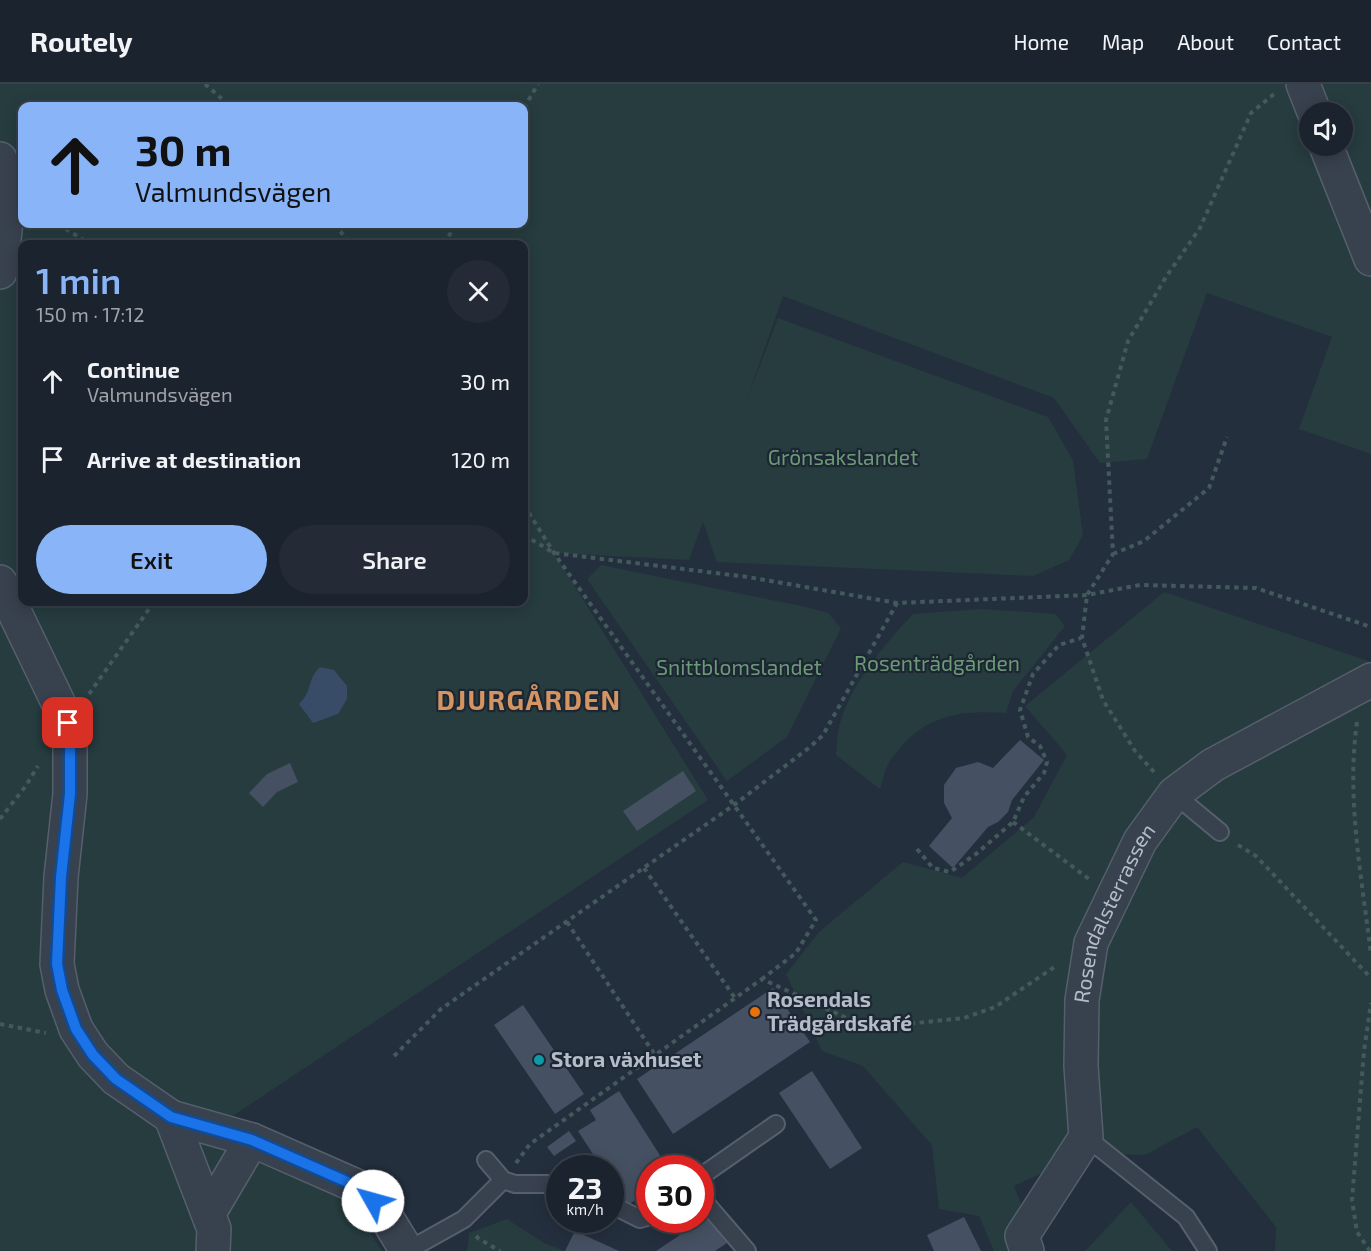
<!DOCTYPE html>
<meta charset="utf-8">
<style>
:root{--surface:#1b232e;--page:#242b36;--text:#f1f3f6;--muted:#a0a4aa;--line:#39404a;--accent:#8ab4f8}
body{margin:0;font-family:"Exo 2",sans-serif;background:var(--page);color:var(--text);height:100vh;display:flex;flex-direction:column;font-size:22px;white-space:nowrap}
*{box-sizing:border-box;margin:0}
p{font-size:20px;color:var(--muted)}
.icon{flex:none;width:33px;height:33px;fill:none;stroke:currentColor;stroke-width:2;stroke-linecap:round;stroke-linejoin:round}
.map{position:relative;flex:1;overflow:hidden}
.panel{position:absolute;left:18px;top:156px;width:510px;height:366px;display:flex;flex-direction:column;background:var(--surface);border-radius:12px;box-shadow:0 3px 15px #0003,0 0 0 2px var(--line)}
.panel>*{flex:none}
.banner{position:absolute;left:18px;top:18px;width:510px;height:126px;border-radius:12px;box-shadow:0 3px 15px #0003,0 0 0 2px var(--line);background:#8ab4f8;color:#111;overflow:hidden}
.tools{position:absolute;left:1299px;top:18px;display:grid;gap:12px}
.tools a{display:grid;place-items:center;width:54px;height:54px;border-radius:50%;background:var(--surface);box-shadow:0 3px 15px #0003,0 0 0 2px var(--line);font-size:30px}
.speed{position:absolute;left:546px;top:1071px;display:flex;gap:12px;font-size:30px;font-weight:700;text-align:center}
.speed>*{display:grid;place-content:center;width:78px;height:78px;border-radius:50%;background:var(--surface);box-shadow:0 3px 15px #0003,0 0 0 2px var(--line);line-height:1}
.speed small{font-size:15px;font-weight:400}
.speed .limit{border:9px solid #d22;background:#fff;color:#111}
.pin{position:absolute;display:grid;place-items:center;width:51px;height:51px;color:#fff;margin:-26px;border-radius:12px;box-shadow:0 3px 9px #0006}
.me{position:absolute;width:66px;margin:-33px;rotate:308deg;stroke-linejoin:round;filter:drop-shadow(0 0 4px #0008)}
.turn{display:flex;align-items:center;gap:21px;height:126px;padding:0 18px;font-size:27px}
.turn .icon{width:78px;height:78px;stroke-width:2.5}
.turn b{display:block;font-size:42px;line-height:51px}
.round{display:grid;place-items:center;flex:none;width:63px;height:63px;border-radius:32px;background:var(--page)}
.summary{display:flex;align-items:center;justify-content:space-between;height:102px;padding:0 18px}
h1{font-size:36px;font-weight:600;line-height:45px;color:var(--accent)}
.primary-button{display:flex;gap:12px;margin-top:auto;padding:12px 18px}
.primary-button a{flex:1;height:69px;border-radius:36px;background:var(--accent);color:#111;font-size:24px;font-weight:600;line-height:69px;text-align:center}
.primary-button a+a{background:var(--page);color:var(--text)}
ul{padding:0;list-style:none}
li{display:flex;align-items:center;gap:18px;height:78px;padding:0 18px}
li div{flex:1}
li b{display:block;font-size:22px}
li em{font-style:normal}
header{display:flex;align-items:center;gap:36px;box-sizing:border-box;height:84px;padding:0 30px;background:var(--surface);border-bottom:2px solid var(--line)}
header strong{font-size:28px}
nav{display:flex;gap:33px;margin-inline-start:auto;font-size:21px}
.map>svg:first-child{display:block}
</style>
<header>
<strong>Routely</strong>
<nav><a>Home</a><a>Map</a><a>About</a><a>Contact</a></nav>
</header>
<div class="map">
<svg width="1371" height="1167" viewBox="0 0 1371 1167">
<rect width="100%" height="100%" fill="#242f3e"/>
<path fill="#263c3f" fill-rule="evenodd" d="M0,0H1371V370L1299,345L1332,253L1207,209L1147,375L1100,379L1054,314L783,212L746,318L778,234L1048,333L1073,376L1083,451L1069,476L1033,492L717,478L703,438L689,476L554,469L708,716L231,1033L255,1074L348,1116L382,1167H0ZM22,22H524V140H22ZM1310,28H1342V62H1310ZM22,160H524V518H22Z
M601,481L806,523L828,529L841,544L787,653L727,697L587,495Z
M1164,508L1371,578V1167H1275L1276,1143L1197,1043L1145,1071L1086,1069L1014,1102L1040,1167H994L979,1132L939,1125L932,1061L863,982L822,967L786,890L819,848L903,778L962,794L1034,733L1067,671L1025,622Z
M982,525L1055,530L1065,542L1013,607L1006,629C965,626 928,630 900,664C897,669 891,673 889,679C884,686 883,697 880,705L836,671C837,662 837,651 839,643C850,600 884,561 913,530Z
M1131,1118L1172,1167H1085Z
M507,1135L544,1159L565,1167H467L469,1149Z"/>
<path fill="#394c67" d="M320,583L334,586L347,602V615L338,630L313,639L299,620C313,607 306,597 320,583Z"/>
<path fill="#455162" d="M1020,656L1044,676L1012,716L1008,728L998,738L988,743L953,784L929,762L952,734L944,719V701L956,684L978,678L993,684Z
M290,679L298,698L277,708L263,723L249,709L267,690Z
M683,687L696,707L637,747L623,727Z
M773,904L810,958L673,1050L637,995Z
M523,921L584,1010L555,1030L494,941Z
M812,987L862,1064L830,1085L779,1009Z
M619,1007L668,1084H650V1107L626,1122L610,1097V1084H602L578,1047L596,1036L590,1026Z
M569,1047L576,1057L554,1072L547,1063Z
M707,1133L727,1159L715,1167H656Z
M964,1133L981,1167H934L927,1151Z
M575,1147L619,1167H565Z"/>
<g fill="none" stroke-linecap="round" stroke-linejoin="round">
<defs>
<path id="lane" d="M1174,710L1220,748
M1086,1053L1186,1133L1208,1167
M700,1093L776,1040
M503,1096L515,1100H560
M700,1117H704L747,1167
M610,1120L640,1135L650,1132
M407,1167L464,1135L503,1096L486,1076"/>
<g id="street">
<path d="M1303,0L1314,28"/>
<path d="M1326,62L1371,175"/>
<path d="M0,75C13,111 4,151 0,188"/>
<path d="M0,498L68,639L70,653V710L61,793L57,880L62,906L76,945L93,971L116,995L171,1033L252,1056L361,1104L385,1131L407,1167"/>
<path d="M171,1033L214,1145L213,1167"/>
<path d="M209,1129L252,1056"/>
<path id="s1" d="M1027,1167L1022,1152L1086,1053L1081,982L1082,916L1091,859L1140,757L1174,710L1213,681L1371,596"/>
</g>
</defs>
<use href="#lane" stroke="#565f6c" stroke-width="20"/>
<use href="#street" stroke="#565f6c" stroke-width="36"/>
<path stroke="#44595c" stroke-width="4" stroke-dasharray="4.5 4.5" stroke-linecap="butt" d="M205,0L230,22
M524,24L538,0
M58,140L90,160
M335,140L350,160
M444,160L456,140
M524,421L554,469L816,836L796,869L762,895
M524,451L554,469L748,493L897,519L1087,511L1140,501L1256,504L1371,543
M1113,470L1144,457L1209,404L1227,353
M89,610L154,518
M1357,638C1346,715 1362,794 1371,871
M1154,688L1135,667L1103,616L1082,554L1087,511L1113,470L1106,336L1128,257L1166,193L1200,144L1251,29L1274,10
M0,735L25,703L38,682
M1013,738L1089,795
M1238,761L1256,772L1371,894
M917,765L933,784L950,788L976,770L1013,738L1024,713L1044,689L1047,678L1040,662L1028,653L1020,626L1033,590L1059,561L1081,554
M644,784L735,914
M567,838L655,971
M0,940L46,949
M394,972L441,925L734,721L810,663L823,651L897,519
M516,1079L530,1060L762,895L868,944L964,934L995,923L1056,882
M476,1152L479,1155L500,1167
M1370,1167L1357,1148L1352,1116L1364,967L1371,919"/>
<use href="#lane" stroke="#38414e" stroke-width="16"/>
<use href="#street" stroke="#38414e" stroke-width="33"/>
</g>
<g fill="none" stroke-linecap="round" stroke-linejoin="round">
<defs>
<path id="route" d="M68,639L70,654V710L61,793L57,880L62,906L76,945L93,971L116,995L171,1033L252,1056L361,1104L373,1117"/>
</defs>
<use href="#route" stroke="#114b97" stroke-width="15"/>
<use href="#route" stroke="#1a73e8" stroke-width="10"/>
</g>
<circle fill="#e8710a" stroke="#1d2633" stroke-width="2" cx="755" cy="928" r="6"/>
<circle fill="#0f9aa8" stroke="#1d2633" stroke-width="2" cx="539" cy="976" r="6"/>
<g text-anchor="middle" stroke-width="4.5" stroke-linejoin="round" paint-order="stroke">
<g font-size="21" fill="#6b9a76" stroke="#1d2633">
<text x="843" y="381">Grönsakslandet</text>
<text x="937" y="587">Rosenträdgården</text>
<text x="739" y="591">Snittblomslandet</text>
</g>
<g font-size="21" fill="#b4bcc9" stroke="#1d2633">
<text dy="7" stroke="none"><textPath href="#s1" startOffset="364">Rosendalsterrassen</textPath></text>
</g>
<g font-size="21" font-weight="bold" fill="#b4bcc9" stroke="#1d2633" text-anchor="start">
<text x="767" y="923">Rosendals<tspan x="767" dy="24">Trädgårdskafé</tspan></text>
<text x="551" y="983">Stora växhuset</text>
</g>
<g font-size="27" font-weight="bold" letter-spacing="1.5" fill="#d59563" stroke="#1d2633">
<text x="529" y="626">DJURGÅRDEN</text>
</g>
</g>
</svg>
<div class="tools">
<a><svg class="icon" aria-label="sound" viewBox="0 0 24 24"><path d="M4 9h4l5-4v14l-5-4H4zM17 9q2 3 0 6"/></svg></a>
</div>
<div class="speed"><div>23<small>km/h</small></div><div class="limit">30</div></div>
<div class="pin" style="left:68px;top:639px;background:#d93025"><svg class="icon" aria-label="arrive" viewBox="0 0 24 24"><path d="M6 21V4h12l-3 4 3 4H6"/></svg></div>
<svg class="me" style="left:373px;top:1117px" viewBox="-20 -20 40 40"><circle r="19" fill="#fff"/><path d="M0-13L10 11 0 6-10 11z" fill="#1a73e8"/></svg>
<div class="banner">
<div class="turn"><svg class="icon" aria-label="ahead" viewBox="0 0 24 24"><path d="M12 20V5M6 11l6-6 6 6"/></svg><div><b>30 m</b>Valmundsvägen</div></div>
</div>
<section class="panel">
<div class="summary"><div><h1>1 min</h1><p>150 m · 17:12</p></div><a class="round"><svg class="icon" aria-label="close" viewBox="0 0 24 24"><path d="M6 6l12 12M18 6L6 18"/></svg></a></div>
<ul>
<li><svg class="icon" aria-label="ahead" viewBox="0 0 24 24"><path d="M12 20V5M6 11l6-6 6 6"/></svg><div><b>Continue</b><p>Valmundsvägen</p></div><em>30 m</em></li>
<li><svg class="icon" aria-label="arrive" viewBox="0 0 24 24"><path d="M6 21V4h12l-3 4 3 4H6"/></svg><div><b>Arrive at destination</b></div><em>120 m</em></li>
</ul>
<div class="primary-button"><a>Exit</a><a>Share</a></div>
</section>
</div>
